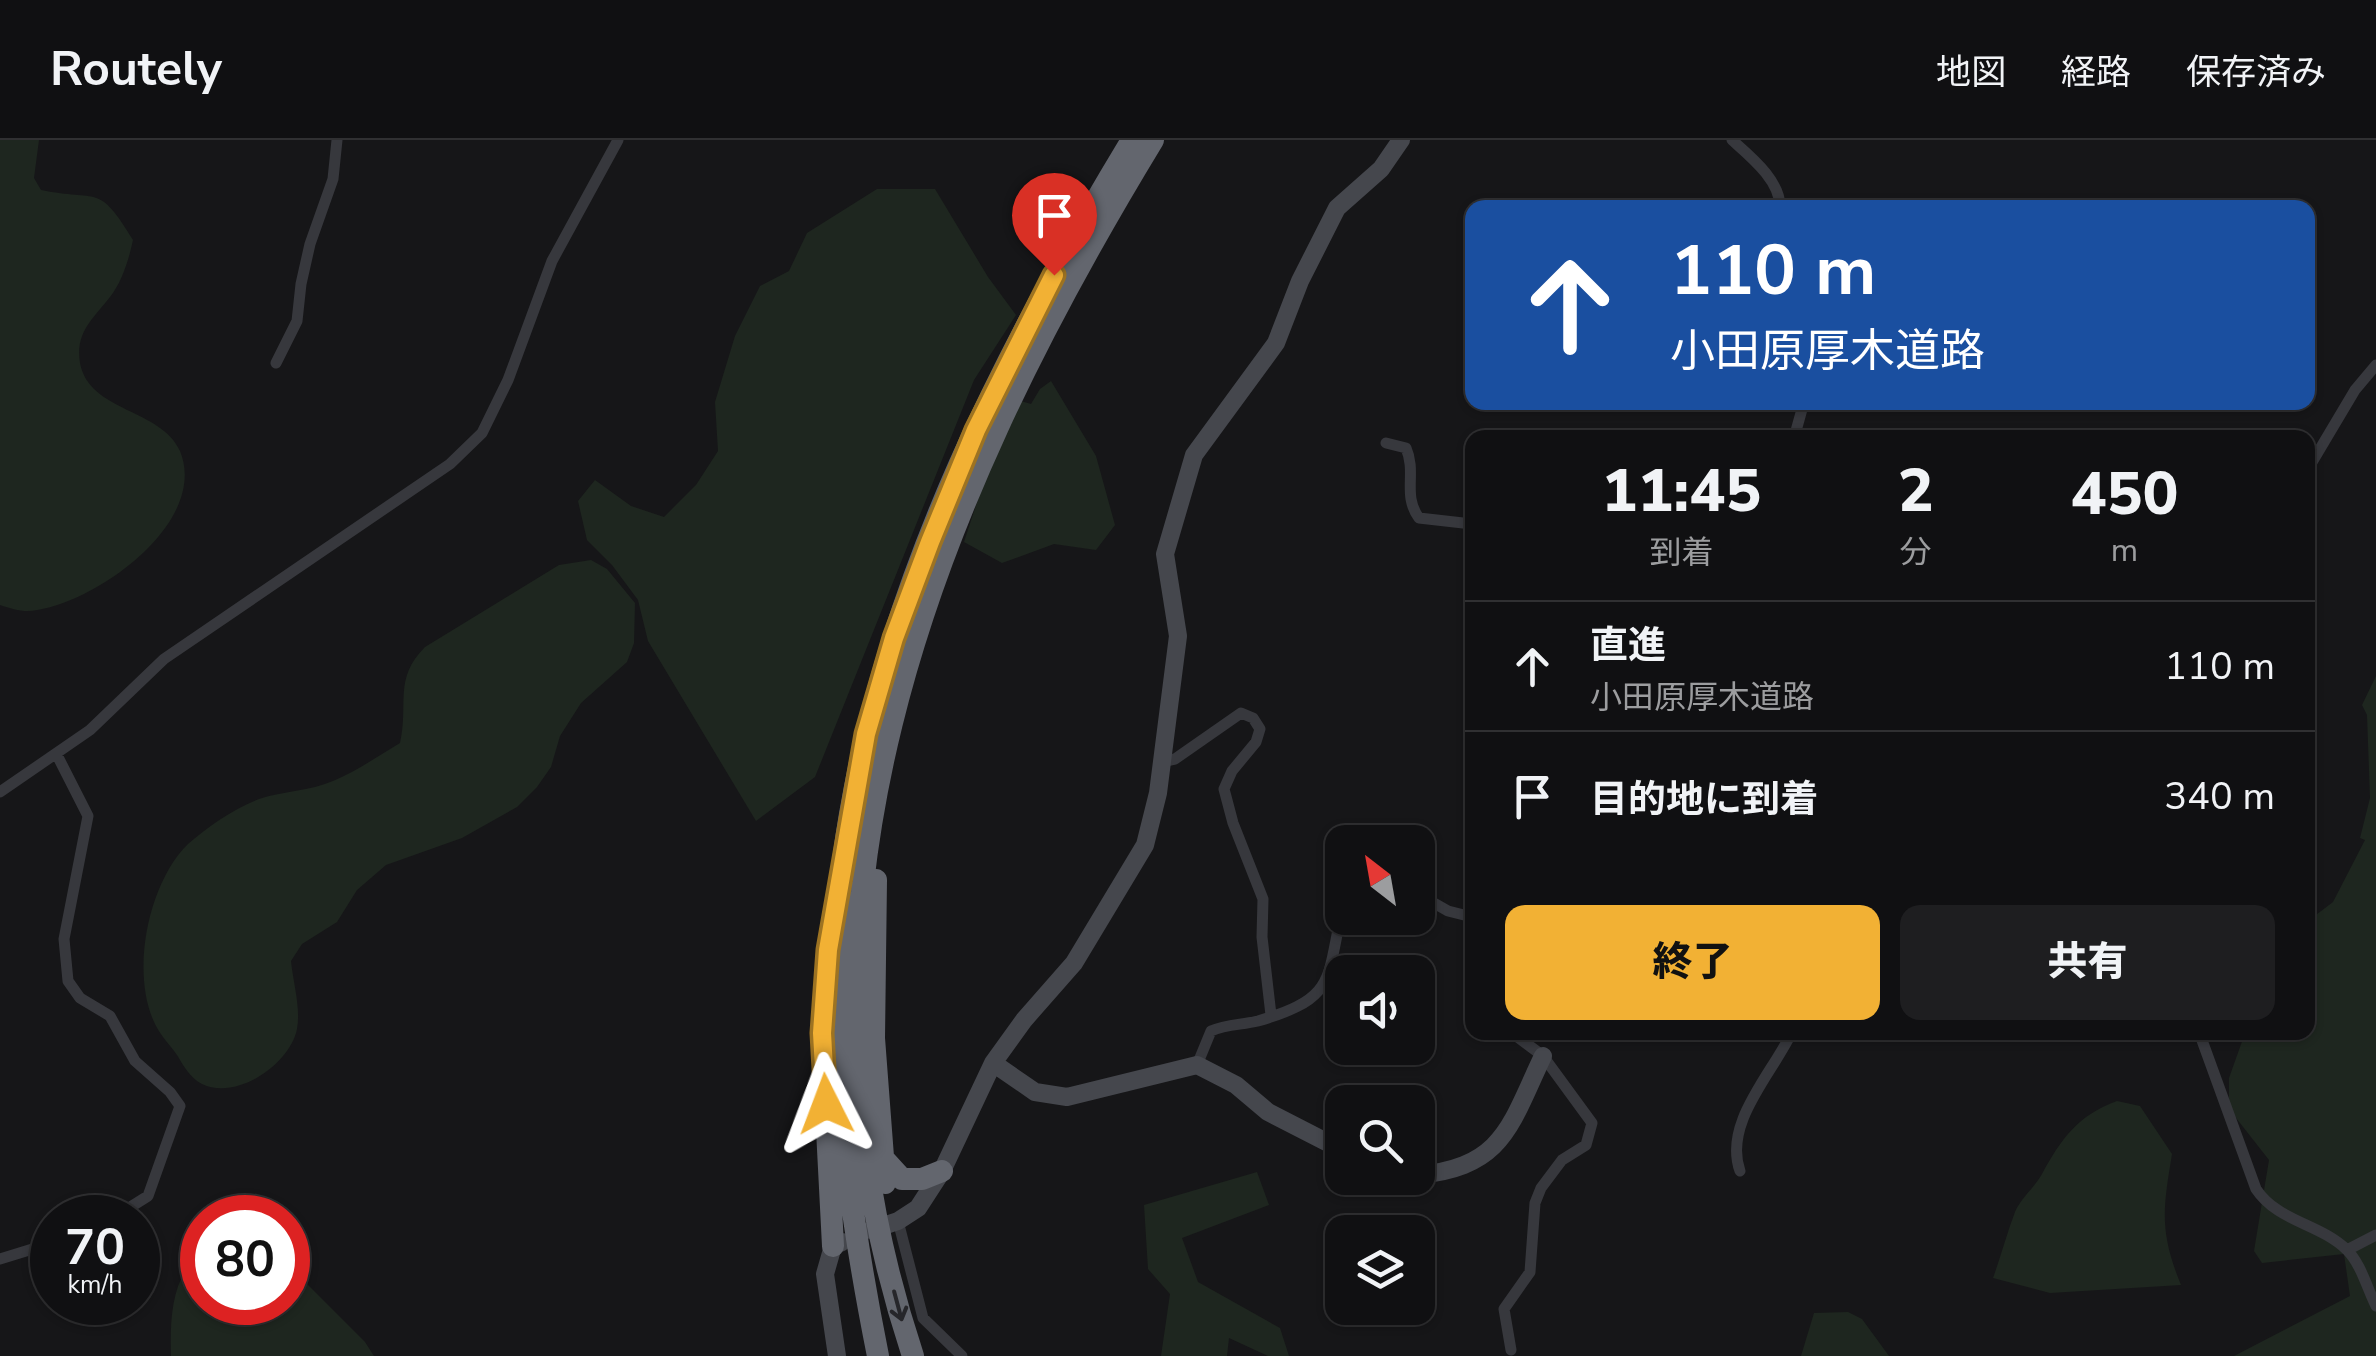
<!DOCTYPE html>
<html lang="ja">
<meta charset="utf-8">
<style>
:root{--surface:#101012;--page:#1e1e20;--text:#f1f3f6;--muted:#9c9d9f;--line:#303032;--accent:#f2b134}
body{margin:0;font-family:"Nunito Sans","Noto Sans JP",sans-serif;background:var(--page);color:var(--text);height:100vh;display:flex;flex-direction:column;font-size:38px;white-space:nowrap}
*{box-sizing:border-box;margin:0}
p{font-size:32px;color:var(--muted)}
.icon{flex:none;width:55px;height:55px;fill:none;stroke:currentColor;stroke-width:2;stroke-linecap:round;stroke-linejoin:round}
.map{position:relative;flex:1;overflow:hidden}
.sheet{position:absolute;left:1465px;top:290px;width:850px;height:610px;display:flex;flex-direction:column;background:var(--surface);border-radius:20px;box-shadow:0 2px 8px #0004,0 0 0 2px var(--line)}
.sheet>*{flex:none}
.guide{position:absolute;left:1465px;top:60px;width:850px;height:210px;border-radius:20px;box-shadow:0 2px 8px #0004,0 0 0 2px var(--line);background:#1a4fa0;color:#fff;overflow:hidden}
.needle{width:65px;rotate:329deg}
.tools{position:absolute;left:1325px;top:685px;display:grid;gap:20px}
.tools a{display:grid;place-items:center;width:110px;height:110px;border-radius:20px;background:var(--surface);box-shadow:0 2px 8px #0004,0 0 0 2px var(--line);font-size:50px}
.speed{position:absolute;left:30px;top:1055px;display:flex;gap:20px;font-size:50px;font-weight:700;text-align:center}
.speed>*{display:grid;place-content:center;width:130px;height:130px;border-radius:50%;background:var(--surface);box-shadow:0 2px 8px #0004,0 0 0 2px var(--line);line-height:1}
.speed small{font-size:25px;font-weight:400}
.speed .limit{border:15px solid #d22;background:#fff;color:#111}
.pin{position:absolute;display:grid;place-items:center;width:85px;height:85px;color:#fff;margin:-102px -42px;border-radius:50% 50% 50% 0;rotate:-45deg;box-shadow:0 0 10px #0007}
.pin .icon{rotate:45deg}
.me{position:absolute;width:110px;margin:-55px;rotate:357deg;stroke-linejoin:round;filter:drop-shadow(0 0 8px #0008)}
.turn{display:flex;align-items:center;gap:35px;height:210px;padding:0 40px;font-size:45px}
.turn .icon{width:130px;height:130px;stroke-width:2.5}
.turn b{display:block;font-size:70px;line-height:85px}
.eta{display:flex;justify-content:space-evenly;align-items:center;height:170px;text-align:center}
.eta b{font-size:60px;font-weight:800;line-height:70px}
.cta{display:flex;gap:20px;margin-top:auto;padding:20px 40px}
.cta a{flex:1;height:115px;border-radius:20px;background:var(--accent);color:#111;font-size:40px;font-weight:800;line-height:115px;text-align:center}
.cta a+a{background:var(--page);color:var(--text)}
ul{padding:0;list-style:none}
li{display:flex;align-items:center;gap:30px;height:130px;padding:0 40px;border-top:2px solid var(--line)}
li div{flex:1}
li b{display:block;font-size:38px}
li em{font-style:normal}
header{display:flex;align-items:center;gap:60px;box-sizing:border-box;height:140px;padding:0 50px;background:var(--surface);border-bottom:2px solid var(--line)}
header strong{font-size:48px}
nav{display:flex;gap:55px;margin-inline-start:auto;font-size:35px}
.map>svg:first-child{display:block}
</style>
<header>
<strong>Routely</strong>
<nav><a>地図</a><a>経路</a><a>保存済み</a></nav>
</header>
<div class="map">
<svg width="2376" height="1216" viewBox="0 0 2376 1216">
<rect width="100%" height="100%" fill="#161618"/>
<path fill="#1e261f" d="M0,0H39L34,38L41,50C99,62 98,42 133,100C129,119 122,142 110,157C93,179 75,192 80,223C89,272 162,269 180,311C209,382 98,461 37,470C24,473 13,469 0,465Z
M877,49H935L988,137L1016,175L974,240L815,637L756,681L648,501L638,460L612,425L587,400L578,361L595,340L631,366L664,377L696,345L718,311L715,262L735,196L760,146L789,131L807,93Z
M1051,241L1096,316L1115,385L1096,410L1054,404L1002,423L964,402L982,347L1021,261L1031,264L1040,249Z
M591,420L607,429L635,463L634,503L627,522L581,563L560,596L551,627L537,647L517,667L462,698L386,725L357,750L337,782L302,804L291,821C293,842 301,868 297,889C290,924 237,961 202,944C190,938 183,925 177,915C170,905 160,895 155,884C130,833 148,743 188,704C207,687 235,668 259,659C283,651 310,651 333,641C357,631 378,616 400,603C409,563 393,539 425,507L559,425Z
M2376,536V1216H2234L2350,1156L2344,1114L2262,1123L2254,1111L2269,1020L2229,969V938L2245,893L2308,892V781L2333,762L2365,700L2360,698L2370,658L2367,575L2362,565Z
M2117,961L2140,966L2172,1014C2163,1069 2159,1091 2181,1145L2050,1153L1993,1138C2001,1116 2007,1093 2015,1072C2021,1058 2035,1047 2042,1034C2061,999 2078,975 2117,961Z
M1257,1032L1269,1065L1182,1098L1198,1142L1280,1188L1289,1216H1268L1229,1198L1227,1216H1161L1170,1154L1148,1129L1144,1065Z
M202,1111V1162H288V1125L365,1202L374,1216H171C170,1178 171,1137 202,1111Z
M1848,1172L1862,1179L1889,1216H1801L1814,1173Z"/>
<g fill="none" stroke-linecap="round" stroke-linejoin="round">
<path stroke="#37383d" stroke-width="11" d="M1732,0C1751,17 1781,41 1780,68
M276,223L297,181L301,144L310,104L333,39L337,0
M1794,298L1804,262
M1386,303L1406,308C1417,333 1402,355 1419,378L1472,384
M2308,329L2355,250L2376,225
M57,615L88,676L64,799L68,841L80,858L110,876L135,921L170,952L180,966L148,1056L113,1078
M1161,622L1175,619L1241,573L1253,578L1260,589L1256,602L1232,631L1224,649L1233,683L1263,759L1262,797L1271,875
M0,652L90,590L164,519L450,324L482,293L508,240L552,121L618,0
M1418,754L1448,771L1472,777
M1511,892L1543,916L1592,983L1586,1005L1562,1020L1541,1048L1535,1063L1530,1132L1504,1169L1511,1210
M2199,892L2256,1049C2278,1082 2319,1083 2347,1110C2361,1124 2367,1148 2376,1166
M1197,925L1211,891C1226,884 1242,885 1258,881C1337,858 1326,840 1342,771
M1740,1031C1723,983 1772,934 1792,892
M898,1081L923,1178L962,1216
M2347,1110L2376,1095
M0,1119L52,1103"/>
<path stroke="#45474d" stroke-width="18" d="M993,923L1035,952L1067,957L1197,925L1236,945L1268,972L1342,1010
M1418,1035C1504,1027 1510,985 1543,916
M871,1090L898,1081L918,1068L942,1031L993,923L1024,880L1074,823L1145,705L1158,653L1178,496L1165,414L1194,315L1276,203L1300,141L1337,68L1381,29L1401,0
M837,1216L825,1134L833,1106L842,1102"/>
<path stroke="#63666e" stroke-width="22" d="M876,740L874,898L885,1043
M825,850L822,893L833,1106
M881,1016L902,1039H922L942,1031
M878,1216C843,1041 819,852 850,674C891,434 1007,206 1132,0
M913,1216C766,774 923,378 1153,0"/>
</g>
<defs><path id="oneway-shaft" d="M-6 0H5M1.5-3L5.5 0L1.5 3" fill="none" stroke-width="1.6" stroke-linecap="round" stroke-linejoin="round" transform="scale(2.5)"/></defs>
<use stroke="#26262a" href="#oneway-shaft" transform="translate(898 1166) rotate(75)"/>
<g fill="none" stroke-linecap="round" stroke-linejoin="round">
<defs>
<path id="route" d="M826,964L822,893L828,810L866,594L894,498L930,402L976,290L1054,135"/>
</defs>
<use href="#route" stroke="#9d7322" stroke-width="25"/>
<use href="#route" stroke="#f2b134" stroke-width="18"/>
</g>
</svg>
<div class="tools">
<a><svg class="needle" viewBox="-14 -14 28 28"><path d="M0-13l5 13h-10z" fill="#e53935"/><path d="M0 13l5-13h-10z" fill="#9c9d9f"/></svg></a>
<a><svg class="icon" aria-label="sound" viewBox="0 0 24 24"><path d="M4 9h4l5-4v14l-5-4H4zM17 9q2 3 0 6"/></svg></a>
<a><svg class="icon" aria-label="search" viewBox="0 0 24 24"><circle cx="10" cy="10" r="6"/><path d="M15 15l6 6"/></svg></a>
<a><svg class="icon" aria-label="layers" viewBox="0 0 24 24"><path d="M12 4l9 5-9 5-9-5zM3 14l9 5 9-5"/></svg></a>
</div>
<div class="speed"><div>70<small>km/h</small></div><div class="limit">80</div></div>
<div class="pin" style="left:1054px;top:135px;background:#d93025"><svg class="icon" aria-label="arrive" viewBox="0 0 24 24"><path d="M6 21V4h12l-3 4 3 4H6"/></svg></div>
<svg class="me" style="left:826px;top:964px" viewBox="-20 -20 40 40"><path d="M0-17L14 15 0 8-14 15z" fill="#f2b134" stroke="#fff" stroke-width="4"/></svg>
<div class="guide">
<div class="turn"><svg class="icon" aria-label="ahead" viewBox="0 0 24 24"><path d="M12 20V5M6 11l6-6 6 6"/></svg><div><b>110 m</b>小田原厚木道路</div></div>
</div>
<section class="sheet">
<div class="eta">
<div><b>11:45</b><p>到着</p></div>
<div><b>2</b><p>分</p></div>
<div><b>450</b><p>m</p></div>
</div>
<ul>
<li><svg class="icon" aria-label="ahead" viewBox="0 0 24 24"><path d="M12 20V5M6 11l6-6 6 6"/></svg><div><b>直進</b><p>小田原厚木道路</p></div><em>110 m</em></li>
<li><svg class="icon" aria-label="arrive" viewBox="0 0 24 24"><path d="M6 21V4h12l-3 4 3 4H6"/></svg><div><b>目的地に到着</b></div><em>340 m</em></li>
</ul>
<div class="cta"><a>終了</a><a>共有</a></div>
</section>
</div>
